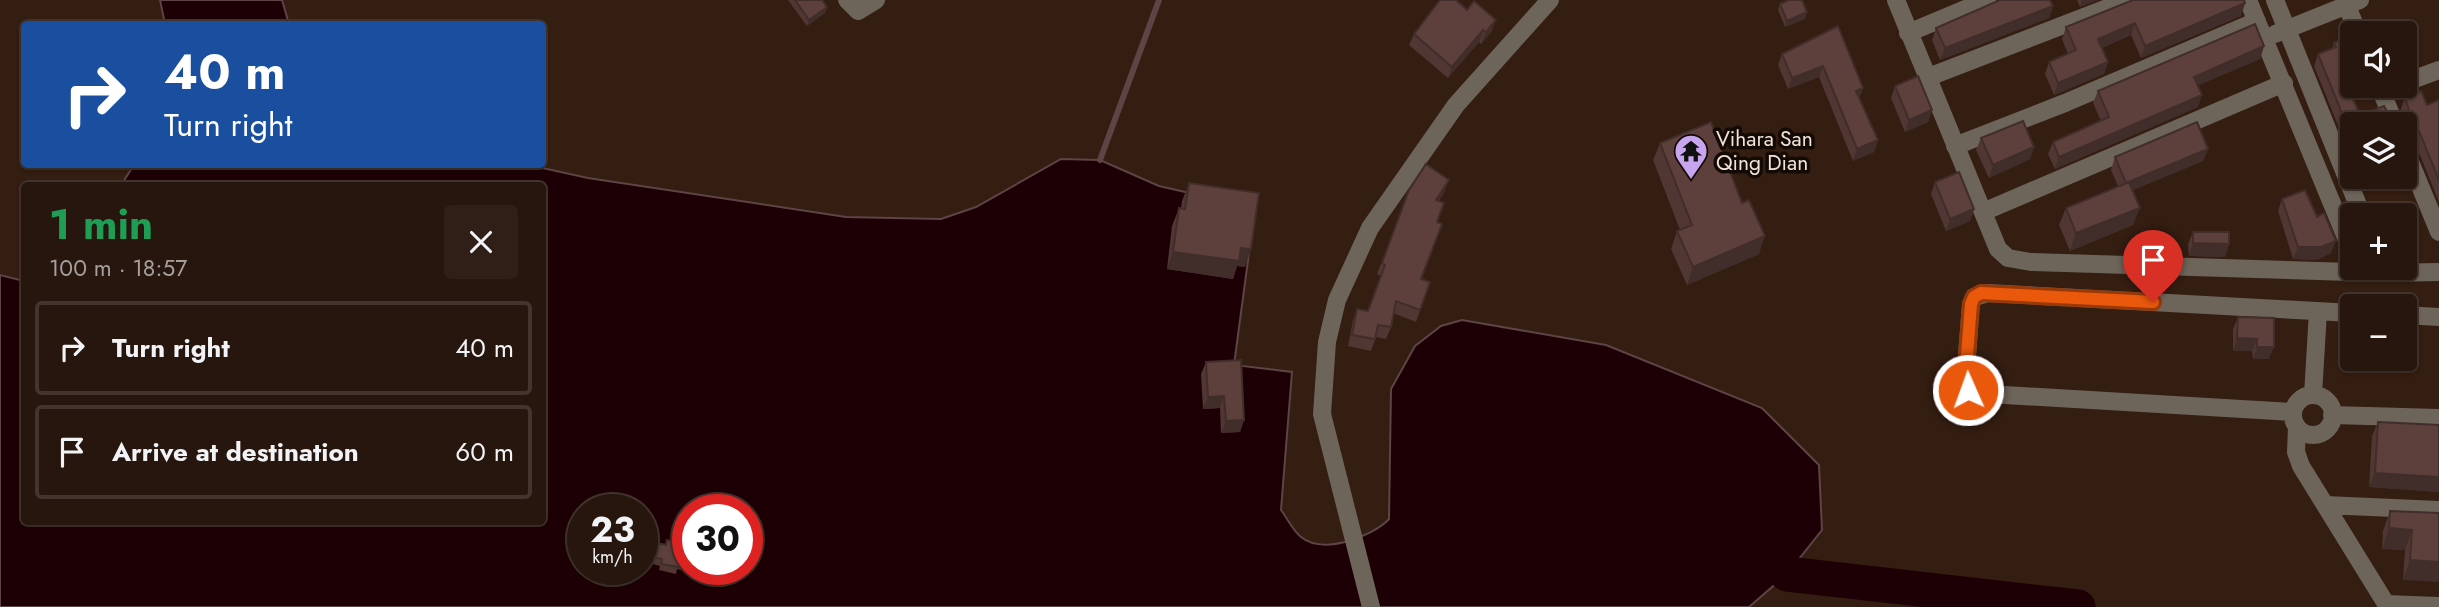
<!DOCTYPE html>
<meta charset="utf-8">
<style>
:root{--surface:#27160d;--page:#2f1f16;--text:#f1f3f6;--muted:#a49f9d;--line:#43352e}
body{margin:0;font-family:Jost,sans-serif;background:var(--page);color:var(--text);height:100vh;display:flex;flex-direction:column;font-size:26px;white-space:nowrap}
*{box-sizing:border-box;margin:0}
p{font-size:23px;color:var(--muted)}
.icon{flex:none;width:38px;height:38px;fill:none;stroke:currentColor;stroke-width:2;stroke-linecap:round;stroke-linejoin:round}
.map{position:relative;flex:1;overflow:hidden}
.side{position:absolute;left:21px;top:182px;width:525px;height:343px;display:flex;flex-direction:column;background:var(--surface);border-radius:7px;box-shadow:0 2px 5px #0004,0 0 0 2px var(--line)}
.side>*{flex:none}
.top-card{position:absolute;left:21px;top:21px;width:525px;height:147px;border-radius:7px;box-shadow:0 2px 5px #0004,0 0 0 2px var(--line);background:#1a4fa0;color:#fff;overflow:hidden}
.controls{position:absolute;left:2340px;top:21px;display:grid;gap:14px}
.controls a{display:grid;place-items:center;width:77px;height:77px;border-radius:7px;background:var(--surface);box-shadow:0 2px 5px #0004,0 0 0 2px var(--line);font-size:35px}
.speed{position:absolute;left:567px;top:494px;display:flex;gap:14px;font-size:35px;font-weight:700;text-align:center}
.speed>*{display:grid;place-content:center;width:91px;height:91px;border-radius:50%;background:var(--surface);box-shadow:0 2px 5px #0004,0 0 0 2px var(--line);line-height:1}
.speed small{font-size:18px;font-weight:400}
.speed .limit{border:10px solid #d22;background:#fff;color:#111}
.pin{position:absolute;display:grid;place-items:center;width:60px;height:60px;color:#fff;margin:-72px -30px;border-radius:50% 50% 50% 0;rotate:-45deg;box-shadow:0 0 7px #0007}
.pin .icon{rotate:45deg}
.me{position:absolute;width:77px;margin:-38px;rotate:358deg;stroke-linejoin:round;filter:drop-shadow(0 0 5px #0008)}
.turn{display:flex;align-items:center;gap:24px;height:147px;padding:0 28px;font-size:32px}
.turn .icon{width:91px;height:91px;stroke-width:2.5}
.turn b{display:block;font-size:49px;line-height:60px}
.round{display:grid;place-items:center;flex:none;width:74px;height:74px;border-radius:7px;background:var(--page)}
.overview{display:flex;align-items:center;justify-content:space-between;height:119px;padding:0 28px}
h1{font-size:42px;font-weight:700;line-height:52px;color:#1e9e55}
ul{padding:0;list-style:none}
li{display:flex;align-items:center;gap:21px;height:94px;margin:0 14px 10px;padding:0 14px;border:4px solid var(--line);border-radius:7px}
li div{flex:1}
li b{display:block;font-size:26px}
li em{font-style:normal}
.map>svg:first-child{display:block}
</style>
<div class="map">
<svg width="2439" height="607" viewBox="0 0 2439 607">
<rect width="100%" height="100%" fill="#341d11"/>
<path fill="#1d0005" stroke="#5d4445" stroke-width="2" fill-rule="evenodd" d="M160,0H282L289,24H165Z
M1061,159L1100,160L1159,186L1255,208L1234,365L1292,372L1281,510C1287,518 1293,531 1301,537C1323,555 1372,537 1389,519L1391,389L1415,346L1441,326L1462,320L1606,345L1762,408L1819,465L1822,530L1787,574L1749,607H0V275L24,281V522H542V186L121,185L134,165H529L588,178L846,217L941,219L976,207ZM583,509H642V569H583ZM688,509H747V569H688Z"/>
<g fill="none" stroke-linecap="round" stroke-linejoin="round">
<path stroke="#5d4445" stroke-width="6" d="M1100,160L1159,0"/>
<path stroke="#1d0005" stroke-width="35" d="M1787,574L2078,607"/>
<path stroke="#6d645a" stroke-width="18" d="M847,0L858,11L876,0
M1896,0L1998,249L2008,258L2031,262L2351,272L2352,268
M2248,0L2352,252
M2275,0L2362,215
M2347,6L2358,33
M1908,33L1987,0
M2275,34L2360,0
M1926,78L2128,0
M2404,83L2439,70
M2379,86L2395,124
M1955,146L2065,103L2257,21
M2404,147L2439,232
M1983,212L2284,83
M2383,268L2386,273L2439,272
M2404,315L2439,317
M2313,395L2318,311
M2293 415a20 20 0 1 1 40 0a20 20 0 1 1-40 0Z
M2293,412L1971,393L1965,381L1971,304L1974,297L1988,293L2352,313
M2332,415L2439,418
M2297,427L2296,452L2301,466L2388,607
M2325,505L2439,510
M2386,604L2439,606
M1371,607L1322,414L1327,342L1337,300L1370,228L1456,105L1550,0"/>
</g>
<path fill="#503733" d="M788,0H822L827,7L825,13L807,26Z
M1440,0L1492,31L1481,44L1479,42L1448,78L1409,45L1414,34Z
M2077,0H2098L2080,7Z
M2245,3L2241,16L2141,58L2131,35L2102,48L2108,62L2104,74L2054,95L2045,74L2049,62L2068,54L2062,39L2066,27Z
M1780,4L1807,12L1805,19L1785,27L1778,10Z
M2053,6L2049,18L1940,60L1932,40L1936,28Z
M1838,26L1863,88L1859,98L1878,140L1874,152L1853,161L1819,77L1788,89L1778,65L1782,54Z
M2334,43L2352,86H2359L2349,91L2360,115L2392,121L2398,124L2404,123L2401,109L2405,97L2427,105L2439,100V202L2415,143L2406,136L2352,124V160L2314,66L2318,54L2332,49Z
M2264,46L2260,59L2198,85V107L2055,169L2048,154L2053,142L2101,121L2093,103L2098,91Z
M1895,86L1932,110L1928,122L1905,132L1891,98Z
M1981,138L2034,147L2030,159L1989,178L1976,150Z
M1660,143L1759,254L1687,285L1671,249L1677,231L1680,230L1653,160Z
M2208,149L2203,161L2133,190V225L2070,251L2059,225L2066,208L2118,186L2111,170L2115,157Z
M1935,182L1974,209L1970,221L1946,231L1931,194Z
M1189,183L1251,249L1245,267L1237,266L1233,279L1167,269L1172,226L1179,208L1181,209L1182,201Z
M1409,190L1445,191L1439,201L1437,222L1422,279L1430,282L1416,322L1393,313L1391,327L1386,339L1376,337L1371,351L1348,346L1353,320L1357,309L1368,311L1381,276L1377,274Z
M2282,199L2331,253L2317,260L2293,259L2278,211Z
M2193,232L2229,244L2225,257L2189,256L2188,244Z
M2238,317L2274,318L2269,359H2253L2252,351H2233V329Z
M1206,362L1244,420L1240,432L1221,433L1220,408L1203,409L1201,374Z
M2378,422L2439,425V492L2369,487L2372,436Z
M2390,511L2439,513L2403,580L2405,550L2382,549L2383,531Z
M642,540L665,545L667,540L682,549L688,550V569H700L698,574L677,569L676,574L659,570L660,566L642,561Z"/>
<path fill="#412d29" d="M2082,0H2098L2080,7Z
M2245,3L2241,16L2141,58L2145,46Z
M2053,6L2049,18L1940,60L1945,48Z
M827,7L825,13L807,26L809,20Z
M1807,12L1805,19L1785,27L1787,21Z
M1496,20L1492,31L1481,44L1486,32Z
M2135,23L2131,35L2094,51L2098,39Z
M1483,30L1479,42L1448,78L1452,67Z
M2264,46L2260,59L2190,89L2194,77Z
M2108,62L2104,74L2054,95L2058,83Z
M1823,66L1819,77L1788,89L1792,78Z
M2352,80V86H2359L2342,94L2346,83Z
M1863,88L1858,99L1856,91Z
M2202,95L2198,107L2055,169L2059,157Z
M1932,110L1928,122L1905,132L1909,120Z
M2410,124L2406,136L2404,137V127Z
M1878,140L1874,152L1853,161L1857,149Z
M2034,147L2030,159L1989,178L1993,165Z
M2208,149L2203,161L2121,195L2126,183Z
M2363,177H2375L2361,182Z
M1449,180L1445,191L1432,212L1436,200Z
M2140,208L2133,225L2070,251L2076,233Z
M1974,209L1970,221L1946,231L1950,219Z
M1765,236L1759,254L1687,285L1693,267Z
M2336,241L2331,253L2317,260L2293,259L2298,247Z
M2193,243L2229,244L2225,257L2189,256Z
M1241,248L1251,249L1245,267L1237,266L1233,279L1167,269L1173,252Z
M2237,338L2257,339L2252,351H2233Z
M2257,347H2274L2269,359H2253Z
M1224,396L1220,408L1203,409L1208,397Z
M1244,420L1240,432L1221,433L1226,421Z
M2375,473L2439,477V492L2369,487Z
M2389,528L2412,530L2405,550L2382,549Z
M2410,560L2439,562V582L2403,580Z"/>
<path fill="#5d403b" stroke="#412d29" stroke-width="2" d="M795,0H822L827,7L809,20Z
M1440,0H1456L1467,10L1474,1L1496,20L1486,32L1483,30L1452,67L1414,34Z
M1789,0H1802L1807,12L1787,21L1780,4Z
M2000,0H2050L2053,6L1945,48L1936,28Z
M2133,0H2244L2245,3L2145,46L2135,23L2103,37L2098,39L2108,62L2058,83L2049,62L2076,50L2066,27Z
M2255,24L2264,46L2194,77L2202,95L2059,157L2053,142L2109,117L2098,91Z
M1838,26L1863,88L1856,91L1878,140L1857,149L1823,66L1792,78L1782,54Z
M2352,35V80L2346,83L2360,115L2384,106L2392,121L2398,124L2404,123L2410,114L2405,97L2421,91L2427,105L2439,100V180L2419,131L2410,124L2404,127V124H2352V138L2318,54L2336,47L2334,43Z
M1918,76L1932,110L1909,120L1895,86Z
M2023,121L2034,147L1993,165L1981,138Z
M1711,122L1742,203L1749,200L1765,236L1693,267L1677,231L1692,225L1660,143Z
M2197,122L2208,149L2126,183L2115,157Z
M1426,164L1449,180L1436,200L1444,203L1437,222L1442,224L1421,279L1430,282L1420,310L1396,301L1391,327L1378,325L1375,339L1352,335L1357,309L1368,311L1385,265L1382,263L1409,190Z
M1959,172L1974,209L1950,219L1935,182Z
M2129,182L2140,208L2076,233L2066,208Z
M1189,183L1259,193L1251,249L1241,248L1239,261L1173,252L1179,208L1185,209Z
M2305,190L2317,217L2324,213L2336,241L2321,247H2298L2282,199Z
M2193,232H2229V244L2193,243Z
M2238,317L2274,318V347H2257V339L2237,338Z
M1241,360L1244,420L1226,421L1224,396L1208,397L1206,362Z
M2378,422L2439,425V477L2375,473Z
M2390,511L2439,513V562L2410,560L2412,530L2389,528Z
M642,540L666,545L667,540L683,544L682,549L688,550V565L679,563L678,567L661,564L662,559L642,555Z"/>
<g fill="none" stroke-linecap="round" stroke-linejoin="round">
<defs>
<path id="route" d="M1968,390L1965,381L1971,304L1974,297L1981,293L2153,302"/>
</defs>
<use href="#route" stroke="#983908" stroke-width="18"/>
<use href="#route" stroke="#ea580c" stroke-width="12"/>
</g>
<defs>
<symbol id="temple-pin" viewBox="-11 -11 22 30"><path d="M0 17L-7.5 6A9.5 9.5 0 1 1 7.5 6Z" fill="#c8a6ef" stroke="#140a05"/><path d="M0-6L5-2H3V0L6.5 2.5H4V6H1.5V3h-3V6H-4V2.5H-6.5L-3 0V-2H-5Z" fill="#111"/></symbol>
</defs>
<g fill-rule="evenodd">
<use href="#temple-pin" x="1672" y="132" width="38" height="52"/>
</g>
<g text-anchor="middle" stroke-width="7" stroke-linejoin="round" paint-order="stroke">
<g font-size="21" fill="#f2e2da" stroke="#140a05" text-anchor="start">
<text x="1716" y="146">Vihara San<tspan x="1716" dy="24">Qing Dian</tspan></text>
</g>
</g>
</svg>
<div class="controls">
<a><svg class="icon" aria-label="sound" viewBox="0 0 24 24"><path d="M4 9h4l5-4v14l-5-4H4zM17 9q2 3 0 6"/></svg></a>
<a><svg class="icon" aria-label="layers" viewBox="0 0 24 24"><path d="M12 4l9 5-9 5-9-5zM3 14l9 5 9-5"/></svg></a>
<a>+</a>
<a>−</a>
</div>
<div class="speed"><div>23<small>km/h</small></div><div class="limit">30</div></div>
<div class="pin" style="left:2153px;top:302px;background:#d93025"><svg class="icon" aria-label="arrive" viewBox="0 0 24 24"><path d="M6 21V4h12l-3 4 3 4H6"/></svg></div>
<svg class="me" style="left:1968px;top:390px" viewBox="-20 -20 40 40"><circle r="17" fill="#ea580c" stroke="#fff" stroke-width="3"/><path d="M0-11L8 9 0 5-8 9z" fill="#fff"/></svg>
<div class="top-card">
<div class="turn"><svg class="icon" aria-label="right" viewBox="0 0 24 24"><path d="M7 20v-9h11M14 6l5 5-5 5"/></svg><div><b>40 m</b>Turn right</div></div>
</div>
<section class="side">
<div class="overview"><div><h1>1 min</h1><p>100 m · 18:57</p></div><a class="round"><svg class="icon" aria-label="close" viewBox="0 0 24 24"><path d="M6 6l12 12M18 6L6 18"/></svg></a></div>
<ul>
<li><svg class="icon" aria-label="right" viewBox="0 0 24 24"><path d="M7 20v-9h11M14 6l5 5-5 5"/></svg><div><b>Turn right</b></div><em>40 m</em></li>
<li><svg class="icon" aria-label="arrive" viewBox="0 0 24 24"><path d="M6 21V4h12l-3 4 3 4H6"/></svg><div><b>Arrive at destination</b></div><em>60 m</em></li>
</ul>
</section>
</div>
